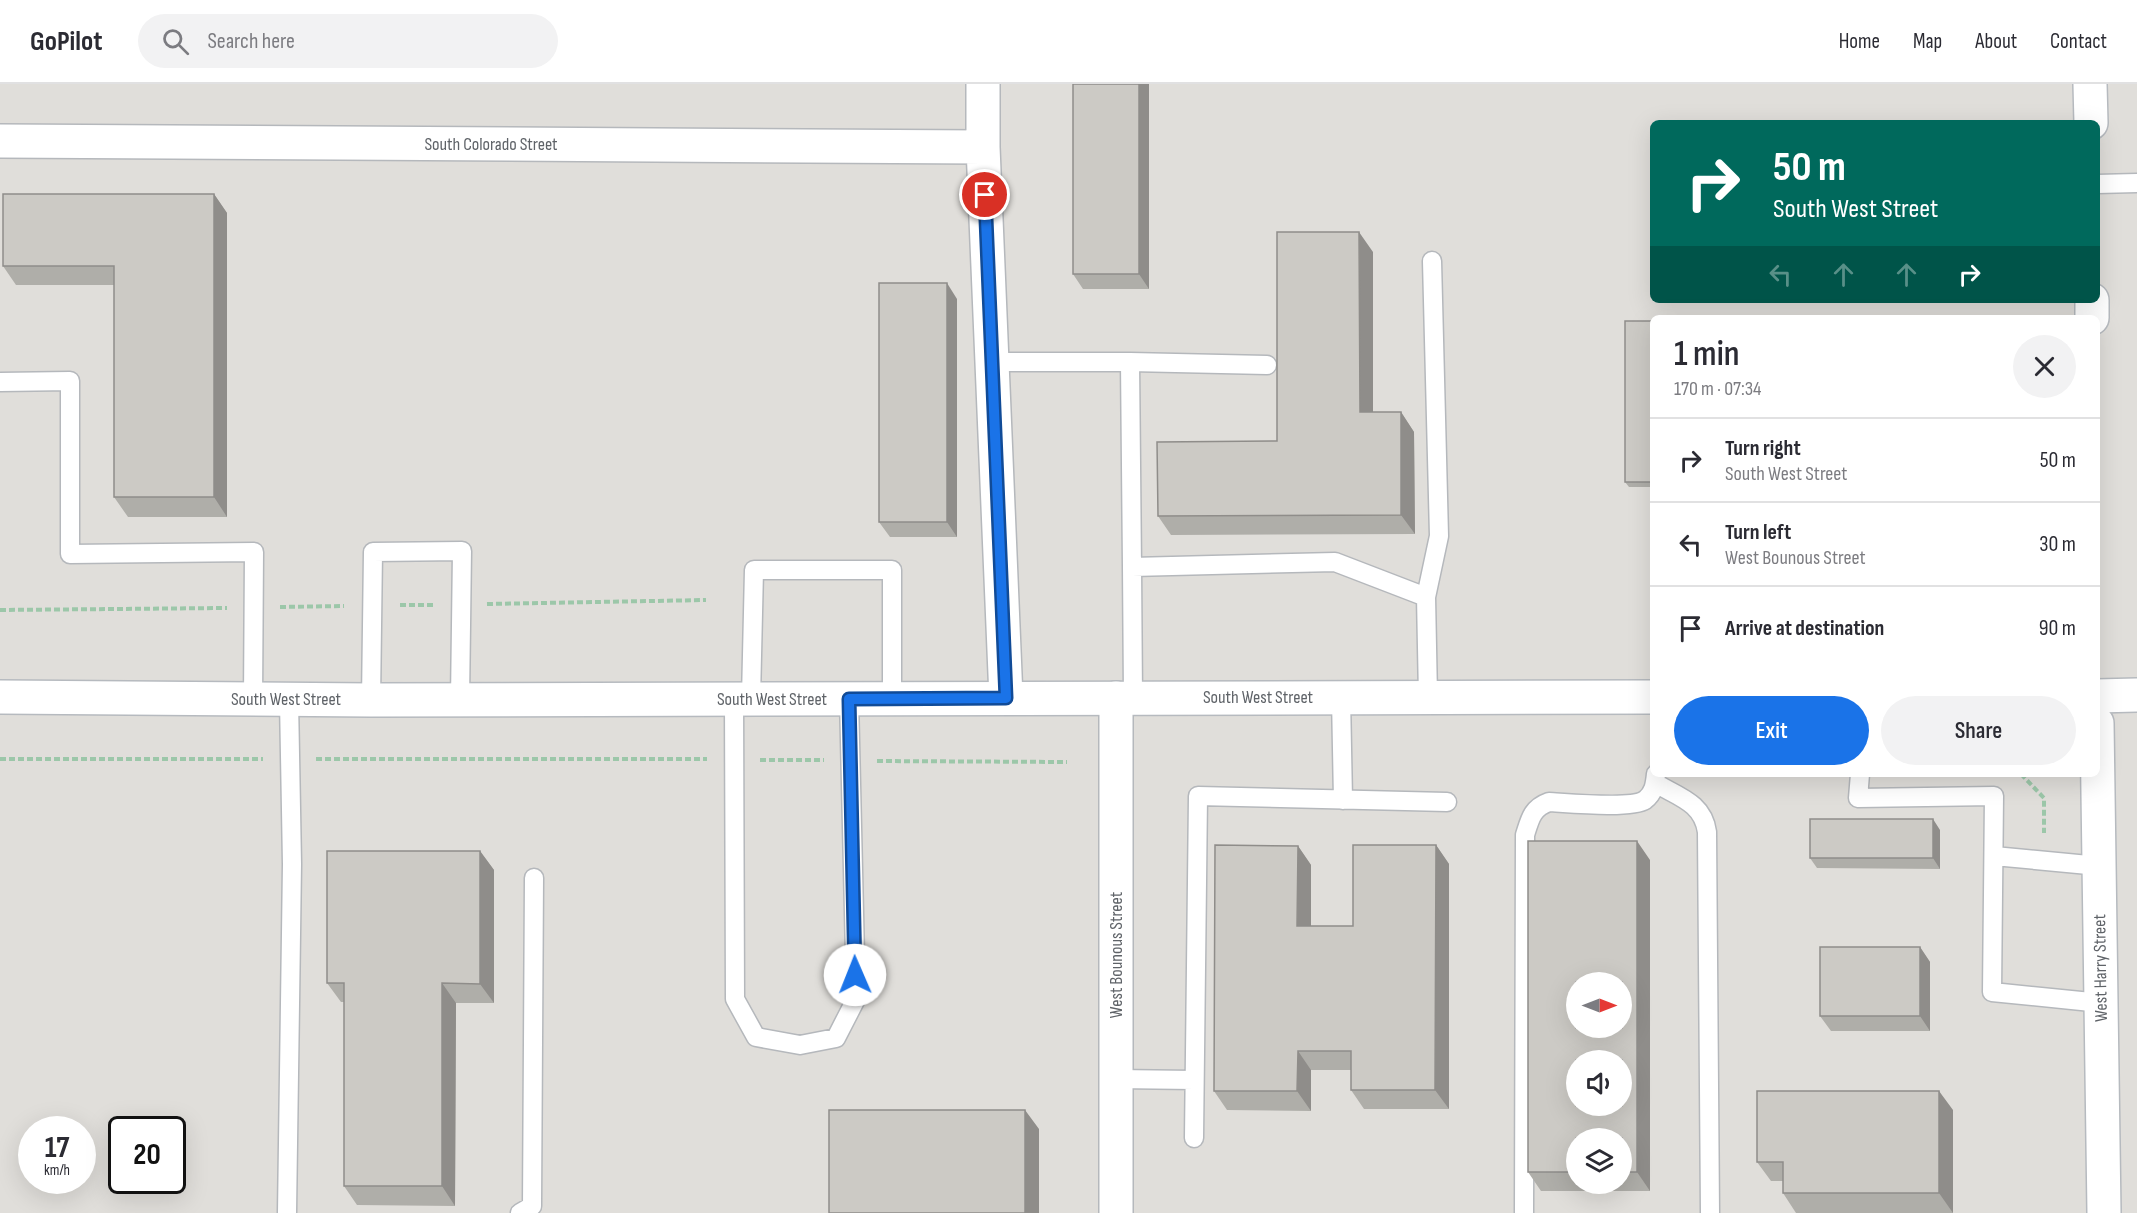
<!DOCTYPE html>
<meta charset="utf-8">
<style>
:root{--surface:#fff;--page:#f2f2f3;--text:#2b2b33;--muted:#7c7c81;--line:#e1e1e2;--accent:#1a73e8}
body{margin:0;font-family:"Sofia Sans Condensed",sans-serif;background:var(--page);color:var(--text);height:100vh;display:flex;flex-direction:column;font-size:22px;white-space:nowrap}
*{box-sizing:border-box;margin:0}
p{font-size:20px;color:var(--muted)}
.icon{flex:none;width:33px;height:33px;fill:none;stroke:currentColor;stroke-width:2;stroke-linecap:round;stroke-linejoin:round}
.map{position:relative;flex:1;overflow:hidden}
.panel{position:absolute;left:1650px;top:231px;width:450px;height:462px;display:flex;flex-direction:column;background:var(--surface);border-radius:9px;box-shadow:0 6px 24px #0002}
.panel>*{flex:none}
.hud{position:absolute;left:1650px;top:36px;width:450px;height:183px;border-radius:9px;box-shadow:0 6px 24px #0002;background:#00695c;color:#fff;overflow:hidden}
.needle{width:39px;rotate:90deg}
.fabs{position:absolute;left:1566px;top:888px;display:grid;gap:12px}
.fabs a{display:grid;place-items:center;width:66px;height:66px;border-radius:50%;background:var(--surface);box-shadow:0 6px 24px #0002;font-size:30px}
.speed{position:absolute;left:18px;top:1032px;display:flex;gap:12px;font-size:30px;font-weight:700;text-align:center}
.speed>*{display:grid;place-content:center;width:78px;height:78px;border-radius:50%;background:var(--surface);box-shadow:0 6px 24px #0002;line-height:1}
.speed small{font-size:15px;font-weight:400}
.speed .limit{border:3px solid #111;border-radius:9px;background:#fff;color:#111}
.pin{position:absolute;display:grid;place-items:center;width:51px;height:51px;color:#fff;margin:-26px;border:3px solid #fff;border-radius:50%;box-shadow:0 2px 6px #0007}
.me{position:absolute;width:66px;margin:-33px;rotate:359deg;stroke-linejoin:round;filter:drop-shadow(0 0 4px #0008)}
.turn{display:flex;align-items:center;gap:21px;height:126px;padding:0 24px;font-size:27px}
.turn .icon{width:78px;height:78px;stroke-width:2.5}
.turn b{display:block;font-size:42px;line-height:51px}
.lanes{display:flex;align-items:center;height:57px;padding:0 24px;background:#0003;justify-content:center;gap:30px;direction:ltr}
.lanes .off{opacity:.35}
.round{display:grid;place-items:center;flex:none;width:63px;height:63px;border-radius:32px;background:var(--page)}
.head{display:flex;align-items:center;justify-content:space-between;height:102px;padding:0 24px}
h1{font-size:36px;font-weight:600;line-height:45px}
.button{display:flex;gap:12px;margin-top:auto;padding:12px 24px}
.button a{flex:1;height:69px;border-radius:36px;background:var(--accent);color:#fff;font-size:24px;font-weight:600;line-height:69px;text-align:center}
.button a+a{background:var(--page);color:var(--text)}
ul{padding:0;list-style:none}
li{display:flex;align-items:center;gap:18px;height:84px;padding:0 24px;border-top:2px solid var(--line)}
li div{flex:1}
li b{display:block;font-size:22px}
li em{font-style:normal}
header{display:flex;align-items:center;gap:36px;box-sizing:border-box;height:84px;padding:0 30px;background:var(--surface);border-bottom:2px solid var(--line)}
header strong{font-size:28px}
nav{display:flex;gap:33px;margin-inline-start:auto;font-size:21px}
.search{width:420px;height:54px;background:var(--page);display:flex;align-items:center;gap:15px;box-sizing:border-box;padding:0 21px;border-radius:33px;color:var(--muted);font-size:22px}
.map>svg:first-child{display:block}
</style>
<header>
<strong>GoPilot</strong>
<div class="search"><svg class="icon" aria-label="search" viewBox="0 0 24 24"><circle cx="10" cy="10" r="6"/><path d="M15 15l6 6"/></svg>Search here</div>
<nav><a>Home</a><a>Map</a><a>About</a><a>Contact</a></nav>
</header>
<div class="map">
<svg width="2137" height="1129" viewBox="0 0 2137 1129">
<rect width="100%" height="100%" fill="#f1efe8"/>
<path fill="#e0deda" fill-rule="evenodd" d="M0,0H2088V39H1653V216H2091V234H1653V690H2097V39L2090,0H2137V1129H0ZM1576,898H1622V944H1576ZM1576,976H1622V1022H1576ZM32,1046H82V1096H32ZM122,1046H172V1096H122ZM1576,1054H1622V1100H1576Z"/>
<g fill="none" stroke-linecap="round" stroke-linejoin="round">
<defs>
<path id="lane" d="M2097,100L2137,99
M992,278H1130L1132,483
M1130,278L1267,281
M0,298L70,297V470L254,468L253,615
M1426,513L1439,452L1432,177
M1341,613L1343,716
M751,614L754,486H892V614
M1133,614L1132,483L1335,478L1426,513L1428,613
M734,615L735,915L756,953L800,961L836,954L856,915L849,614
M371,616L373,468L462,467L460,615
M1860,690L1858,714L1994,712L1992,908L2101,919
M1655,699C1679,713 1703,719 1707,748L1710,1129
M1994,772L2099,782
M1116,995L1194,996
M1194,1054L1198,712L1447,718
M287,1129L292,780L289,616
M520,1129L532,1122L534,794
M1524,1129L1525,751C1530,735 1532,724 1549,718C1568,719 1632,725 1645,716C1654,709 1655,700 1656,690"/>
<path id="street" d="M983,0V63L1006,614
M0,57L983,63
M1116,614V1129"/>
<path id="secondary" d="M2090,0L2091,39
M2092,216V234
M2097,612L2137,611
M0,613L371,616L1653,613
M2097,639L2104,1129"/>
</defs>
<use href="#lane" stroke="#b5b8bc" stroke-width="21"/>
<use href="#street" stroke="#b5b8bc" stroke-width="36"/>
<use href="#secondary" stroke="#b6babf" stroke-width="36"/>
<path stroke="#9cc7a9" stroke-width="4" stroke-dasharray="6 3" stroke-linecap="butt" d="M487,520L706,516
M400,521H434
M280,523L344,522
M0,526L227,524
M0,675H263
M316,675H707
M760,676H824
M877,677L1067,678
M2021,690L2044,714V749"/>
<use href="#lane" stroke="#fff" stroke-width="18"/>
<use href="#street" stroke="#fff" stroke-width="33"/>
<use href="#secondary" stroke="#fff" stroke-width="33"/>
</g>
<path fill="#afaea9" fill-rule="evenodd" d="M1149,0V205H1083L1073,190Z
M214,110L227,129V433H128L114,413V201H16L3,182Z
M1373,168V328H1401L1414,348L1415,450L1171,451L1158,432L1277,357Z
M957,215V453H890L879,438Z
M1653,237V403H1629L1625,398Z
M1940,746V785L1817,784L1810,774Z
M1436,761L1449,780V1025H1364L1351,1006V986H1311V1027L1227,1026L1214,1007L1298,762L1311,781V842H1353Z
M480,767L494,786V919H456L455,1122L357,1121L344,1102V918H341L327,899Z
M1650,776V1107H1541L1528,1088ZM1576,1054H1622V1100H1576Z
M1920,863L1930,878V947H1831L1820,932Z
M1953,1026V1129H1796L1783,1109V1097H1771L1757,1078Z"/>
<path fill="#8f8d8a" d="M1139,0H1149V205L1139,190Z
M214,110L227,129V433L214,413Z
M1359,148L1373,168V348L1360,328Z
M947,199L957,215V453L947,438Z
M1401,328L1414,348L1415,450L1401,431Z
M1933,735L1940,746V785L1933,774Z
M1637,757L1650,776V1107L1637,1088Z
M1436,761L1449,780V1025L1435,1006Z
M1298,762L1311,781V861L1297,842Z
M480,767L494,786V919L480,900Z
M1920,863L1930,878V947L1920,932Z
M442,899L456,919L455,1122L442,1102Z
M1298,967L1311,986V1027L1297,1007Z
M1939,1007L1953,1026V1129L1939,1109Z
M1025,1026L1039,1045V1129H1025Z"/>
<path fill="#cccac5" stroke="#8f8d8a" stroke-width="1.5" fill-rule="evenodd" d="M1073,0H1139V190H1073Z
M3,110H214V413H114V182H3Z
M1277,148H1359L1360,328H1401V431L1158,432L1157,358L1277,357Z
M879,199H947V438H879Z
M1625,237H1653V398H1625Z
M1810,735H1933V774H1810Z
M1528,757H1637V1088H1622V1054H1576V1088H1528ZM1576,898H1622V944H1576ZM1576,976H1622V1022H1576Z
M1215,761L1298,762L1297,842H1353V761H1436L1435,1006H1351V967H1298L1297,1007H1214Z
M327,767H480V900L442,899V1102H344V899H327Z
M1820,863H1920V932H1820Z
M1757,1007H1939V1109H1783V1078H1757Z
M829,1026H1025V1129H829Z"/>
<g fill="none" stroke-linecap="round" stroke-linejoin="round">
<defs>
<path id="route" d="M855,891L849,615L1006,614L985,111"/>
</defs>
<use href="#route" stroke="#114b97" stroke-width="15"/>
<use href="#route" stroke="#1a73e8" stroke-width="10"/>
</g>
<g text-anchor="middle" stroke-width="5" stroke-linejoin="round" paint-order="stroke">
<g font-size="18" fill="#5f6368" stroke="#fff">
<text x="491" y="66">South Colorado Street</text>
<text x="1258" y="619">South West Street</text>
<text x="286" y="621">South West Street</text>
<text x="772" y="621">South West Street</text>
<text transform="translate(1116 871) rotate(-90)" y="6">West Bounous Street</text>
<text transform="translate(2100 884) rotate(-91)" y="6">West Harry Street</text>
</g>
</g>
</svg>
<div class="fabs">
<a><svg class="needle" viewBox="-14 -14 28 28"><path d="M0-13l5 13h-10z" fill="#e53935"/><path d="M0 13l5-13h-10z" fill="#7c7c81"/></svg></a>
<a><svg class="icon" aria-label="sound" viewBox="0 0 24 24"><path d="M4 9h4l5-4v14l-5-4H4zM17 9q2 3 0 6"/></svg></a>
<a><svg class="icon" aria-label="layers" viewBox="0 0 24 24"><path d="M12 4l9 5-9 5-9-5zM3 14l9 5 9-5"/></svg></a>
</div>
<div class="speed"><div>17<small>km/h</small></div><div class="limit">20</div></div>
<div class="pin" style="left:985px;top:111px;background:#d93025"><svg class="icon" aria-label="arrive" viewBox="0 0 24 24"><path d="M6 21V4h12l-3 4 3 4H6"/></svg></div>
<svg class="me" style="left:855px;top:891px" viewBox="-20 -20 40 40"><circle r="19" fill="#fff"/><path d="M0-13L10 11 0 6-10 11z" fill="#1a73e8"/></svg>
<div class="hud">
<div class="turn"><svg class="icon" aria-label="right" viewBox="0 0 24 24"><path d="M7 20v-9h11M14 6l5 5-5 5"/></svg><div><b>50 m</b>South West Street</div></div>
<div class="lanes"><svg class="icon off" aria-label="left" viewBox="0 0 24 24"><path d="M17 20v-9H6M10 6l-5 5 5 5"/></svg><svg class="icon off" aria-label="ahead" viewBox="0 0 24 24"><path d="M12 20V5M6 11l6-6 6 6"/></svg><svg class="icon off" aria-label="ahead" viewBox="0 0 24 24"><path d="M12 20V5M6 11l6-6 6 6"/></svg><svg class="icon" aria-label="right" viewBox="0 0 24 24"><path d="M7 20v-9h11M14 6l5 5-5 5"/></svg></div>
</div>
<section class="panel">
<div class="head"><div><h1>1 min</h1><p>170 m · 07:34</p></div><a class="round"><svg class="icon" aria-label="close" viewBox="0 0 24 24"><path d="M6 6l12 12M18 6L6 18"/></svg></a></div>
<ul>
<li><svg class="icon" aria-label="right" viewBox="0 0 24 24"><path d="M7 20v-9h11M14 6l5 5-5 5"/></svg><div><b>Turn right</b><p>South West Street</p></div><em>50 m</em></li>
<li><svg class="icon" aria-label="left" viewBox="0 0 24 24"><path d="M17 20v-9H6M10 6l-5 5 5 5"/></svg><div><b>Turn left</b><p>West Bounous Street</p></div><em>30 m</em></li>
<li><svg class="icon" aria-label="arrive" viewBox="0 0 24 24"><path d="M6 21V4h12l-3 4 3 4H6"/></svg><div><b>Arrive at destination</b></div><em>90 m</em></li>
</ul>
<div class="button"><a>Exit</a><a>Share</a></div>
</section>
</div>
